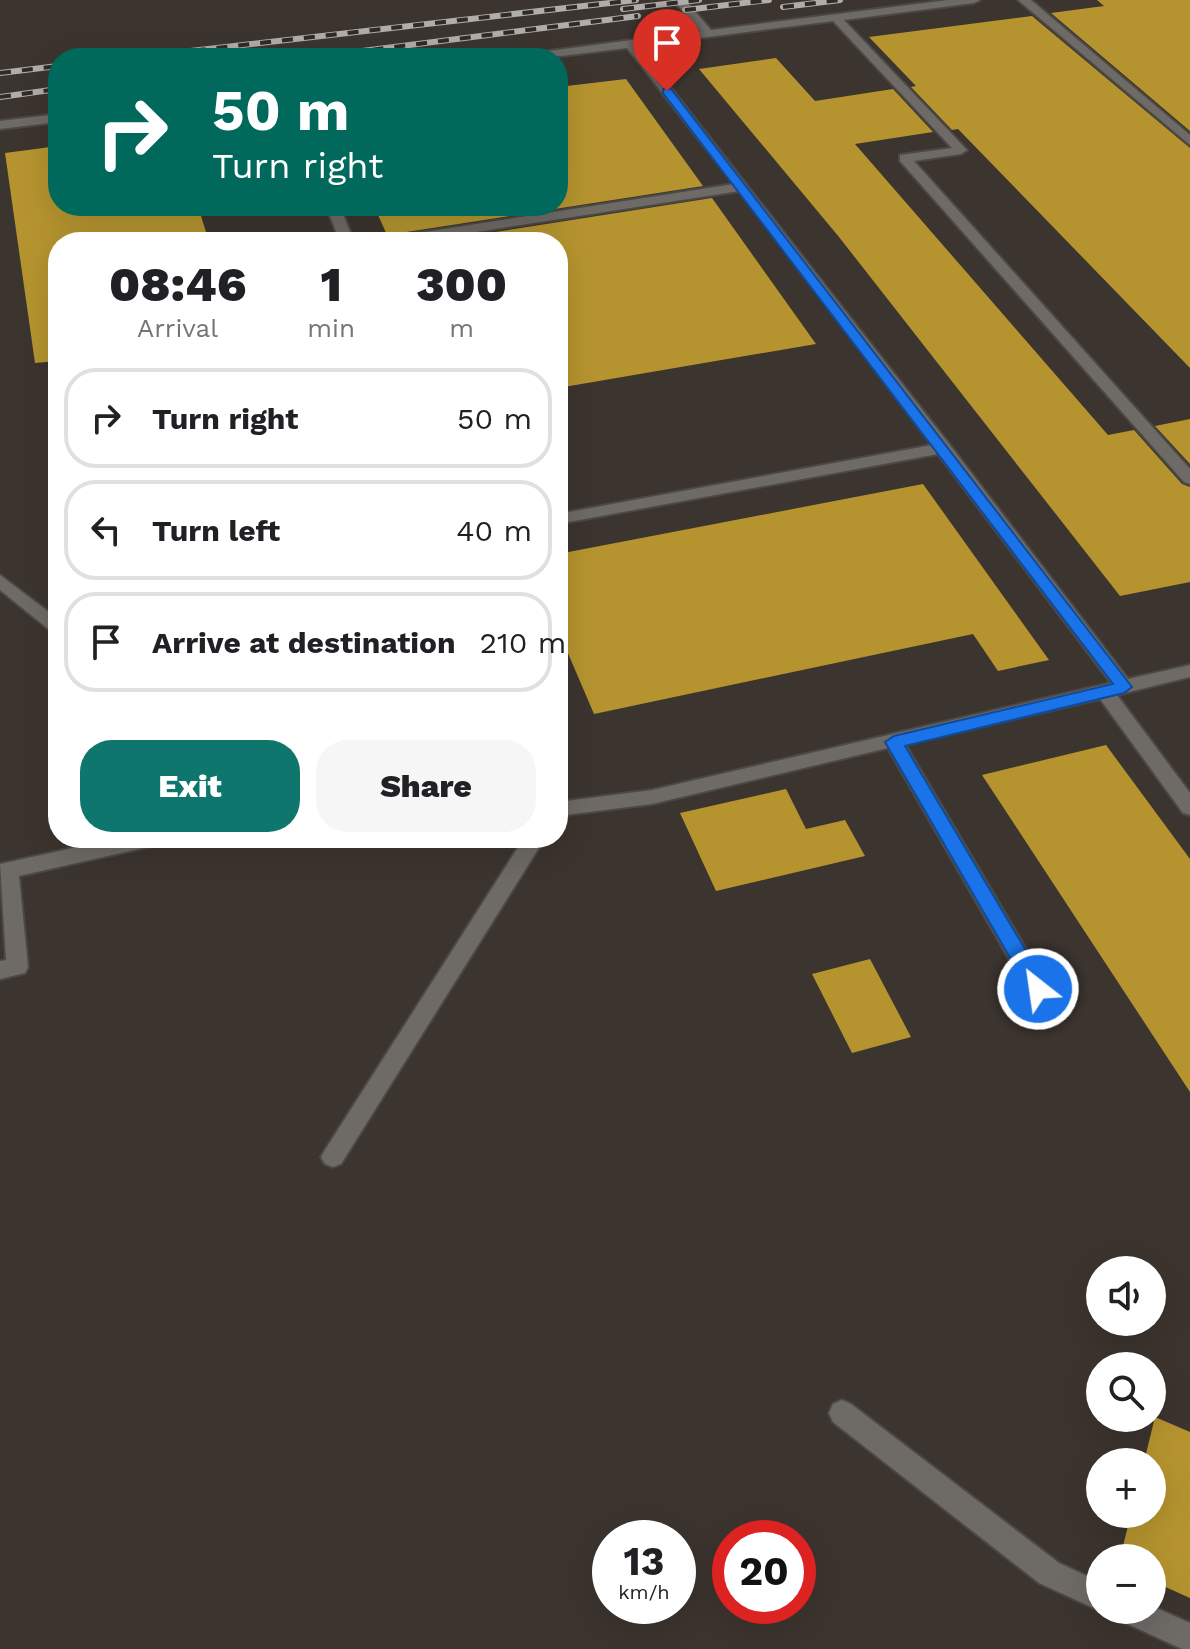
<!DOCTYPE html>
<meta charset="utf-8">
<style>
:root{--surface:#fff;--page:#f6f6f6;--text:#202124;--muted:#757577;--line:#e0e0e0;--accent:#0f766e}
body{margin:0;font-family:"Work Sans",sans-serif;background:var(--page);color:var(--text);height:100vh;display:flex;flex-direction:column;font-size:30px;white-space:nowrap}
*{box-sizing:border-box;margin:0}
p{font-size:26px;color:var(--muted)}
.icon{flex:none;width:44px;height:44px;fill:none;stroke:currentColor;stroke-width:2;stroke-linecap:round;stroke-linejoin:round}
.map{position:relative;flex:1;overflow:hidden}
.side{position:absolute;left:48px;top:232px;width:520px;height:616px;display:flex;flex-direction:column;background:var(--surface);border-radius:32px;box-shadow:0 8px 32px #0002}
.side>*{flex:none}
.hud{position:absolute;left:48px;top:48px;width:520px;height:168px;border-radius:32px;box-shadow:0 8px 32px #0002;background:#00695c;color:#fff;overflow:hidden}
.buttons{position:absolute;left:1086px;top:1256px;display:grid;gap:16px}
.buttons a{display:grid;place-items:center;width:80px;height:80px;border-radius:50%;background:var(--surface);box-shadow:0 8px 32px #0002;font-size:40px}
.speed{position:absolute;left:592px;top:1520px;display:flex;gap:16px;font-size:40px;font-weight:700;text-align:center}
.speed>*{display:grid;place-content:center;width:104px;height:104px;border-radius:50%;background:var(--surface);box-shadow:0 8px 32px #0002;line-height:1}
.speed small{font-size:20px;font-weight:400}
.speed .limit{border:12px solid #d22;background:#fff;color:#111}
.pin{position:absolute;display:grid;place-items:center;width:68px;height:68px;color:#fff;margin:-82px -34px;border-radius:50% 50% 50% 0;rotate:-45deg;box-shadow:0 0 8px #0007}
.pin .icon{rotate:45deg}
.me{position:absolute;width:88px;margin:-44px;rotate:330deg;stroke-linejoin:round;filter:drop-shadow(0 0 6px #0008)}
.turn{display:flex;align-items:center;gap:28px;height:168px;padding:0 32px;font-size:36px}
.turn .icon{width:104px;height:104px;stroke-width:2.5}
.turn b{display:block;font-size:56px;line-height:68px}
.eta{display:flex;justify-content:space-evenly;align-items:center;height:136px;text-align:center}
.eta b{font-size:48px;font-weight:800;line-height:56px}
.cta{display:flex;gap:16px;margin-top:auto;padding:16px 32px}
.cta a{flex:1;height:92px;border-radius:32px;background:var(--accent);color:#fff;font-size:32px;font-weight:800;line-height:92px;text-align:center}
.cta a+a{background:var(--page);color:var(--text)}
ul{padding:0;list-style:none}
li{display:flex;align-items:center;gap:24px;height:100px;margin:0 16px 12px;padding:0 16px;border:4px solid var(--line);border-radius:32px}
li div{flex:1}
li b{display:block;font-size:30px}
li em{font-style:normal}
.map>svg:first-child{display:block}
</style>
<div class="map">
<svg width="1190" height="1649" viewBox="0 0 1190 1649">
<rect width="100%" height="100%" fill="#2e2b28"/>
<path fill="#3c342e" fill-rule="evenodd" d="M0,0H1190V1649H0ZM58,58H558V206H58ZM58,242H558V838H58ZM1100,1270H1152V1322H1100ZM1100,1366H1152V1418H1100ZM1100,1462H1152V1514H1100ZM610,1538H678V1606H610ZM730,1538H798V1606H730ZM1100,1558H1152V1610H1100Z"/>
<path fill="#b5942f" d="M1097,0H1190V131L1051,13L1104,6Z
M1032,16L1190,148V368L958,129L952,130L911,87L916,86L869,37Z
M776,58L815,101L893,89L933,132L855,144L1108,435L1134,430L1182,484L1190,487V582L1120,596L839,237L699,69Z
M626,79L703,186L387,235L374,206H558V87Z
M58,146V206H198L209,242H58V361L35,363L5,153Z
M712,198L816,344L558,388V242H432Z
M1190,419V464L1155,426Z
M923,484L1049,660L998,671L973,634L594,714L558,630V554Z
M1106,745L1190,859V1092L982,775Z
M786,789L806,829L845,820L865,856L716,891L680,813Z
M870,959L911,1037L852,1053L812,974Z
M1155,1417L1190,1432V1598L1152,1581V1558H1120L1131,1514H1152V1462H1144Z"/>
<g fill="none" stroke-linecap="round" stroke-linejoin="round">
<defs>
<path id="minor" d="M673,0H685L711,30L948,0H980L974,3L844,20L967,150L961,154L914,161L1190,469V484L1184,482L900,161V155L952,148L833,21L638,46L950,445L1128,679L1190,665V677L1117,695L1190,793V815L1183,813L1100,699L905,744L1046,983L1049,989L1046,995L1038,998L1030,995L888,748L652,804L558,816V802L652,790L1111,683L938,454L558,524V514L932,445L740,191L412,242H379L386,238L734,184L627,48L545,58H512L518,55L700,31Z
M1018,0H1031L1190,135V145Z
M58,114V122L0,129V121Z
M326,206H340L354,242H340Z
M0,575L58,619V634L52,632L0,590Z
M118,838H162L159,843L152,846L19,876L28,967L25,973L0,979V961L6,960L0,864Z
M524,838H545L341,1164L333,1167L325,1164L321,1157L325,1150Z
M842,1400L851,1404L1059,1563L1100,1582V1610H1103L1100,1611L1039,1583L833,1422L829,1413L833,1404Z
M1152,1606L1190,1623V1649H1182L1119,1620L1115,1610H1152Z"/>
</defs>
<use href="#minor" stroke="#4b4846" stroke-width="4"/>
<use href="#minor" fill="#6e6a66" fill-rule="evenodd"/>
<defs>
<path id="rail" d="M783,7L840,0
M623,9L699,0
M685,10L769,0
M129,58L636,0
M235,58L294,51
M307,58L638,16
M0,73L58,66
M0,97L58,89"/>
</defs>
<use href="#rail" stroke="#b0adab" stroke-width="6"/>
<use href="#rail" stroke="#2e2b28" stroke-width="4" stroke-dasharray="11" stroke-linecap="butt"/>
</g>
<path fill="#1a73e8" stroke="#114b97" stroke-width="2" d="M663,89H671L1132,687L1124,693L905,746L1045,983L1048,989L1045,994H1031L885,742L894,736L1113,684L663,93Z"/>
</svg>
<div class="buttons">
<a><svg class="icon" aria-label="sound" viewBox="0 0 24 24"><path d="M4 9h4l5-4v14l-5-4H4zM17 9q2 3 0 6"/></svg></a>
<a><svg class="icon" aria-label="search" viewBox="0 0 24 24"><circle cx="10" cy="10" r="6"/><path d="M15 15l6 6"/></svg></a>
<a>+</a>
<a>−</a>
</div>
<div class="speed"><div>13<small>km/h</small></div><div class="limit">20</div></div>
<div class="pin" style="left:667px;top:91px;background:#d93025"><svg class="icon" aria-label="arrive" viewBox="0 0 24 24"><path d="M6 21V4h12l-3 4 3 4H6"/></svg></div>
<svg class="me" style="left:1038px;top:989px" viewBox="-20 -20 40 40"><circle r="17" fill="#1a73e8" stroke="#fff" stroke-width="3"/><path d="M0-11L8 9 0 5-8 9z" fill="#fff"/></svg>
<div class="hud">
<div class="turn"><svg class="icon" aria-label="right" viewBox="0 0 24 24"><path d="M7 20v-9h11M14 6l5 5-5 5"/></svg><div><b>50 m</b>Turn right</div></div>
</div>
<section class="side">
<div class="eta">
<div><b>08:46</b><p>Arrival</p></div>
<div><b>1</b><p>min</p></div>
<div><b>300</b><p>m</p></div>
</div>
<ul>
<li><svg class="icon" aria-label="right" viewBox="0 0 24 24"><path d="M7 20v-9h11M14 6l5 5-5 5"/></svg><div><b>Turn right</b></div><em>50 m</em></li>
<li><svg class="icon" aria-label="left" viewBox="0 0 24 24"><path d="M17 20v-9H6M10 6l-5 5 5 5"/></svg><div><b>Turn left</b></div><em>40 m</em></li>
<li><svg class="icon" aria-label="arrive" viewBox="0 0 24 24"><path d="M6 21V4h12l-3 4 3 4H6"/></svg><div><b>Arrive at destination</b></div><em>210 m</em></li>
</ul>
<div class="cta"><a>Exit</a><a>Share</a></div>
</section>
</div>
